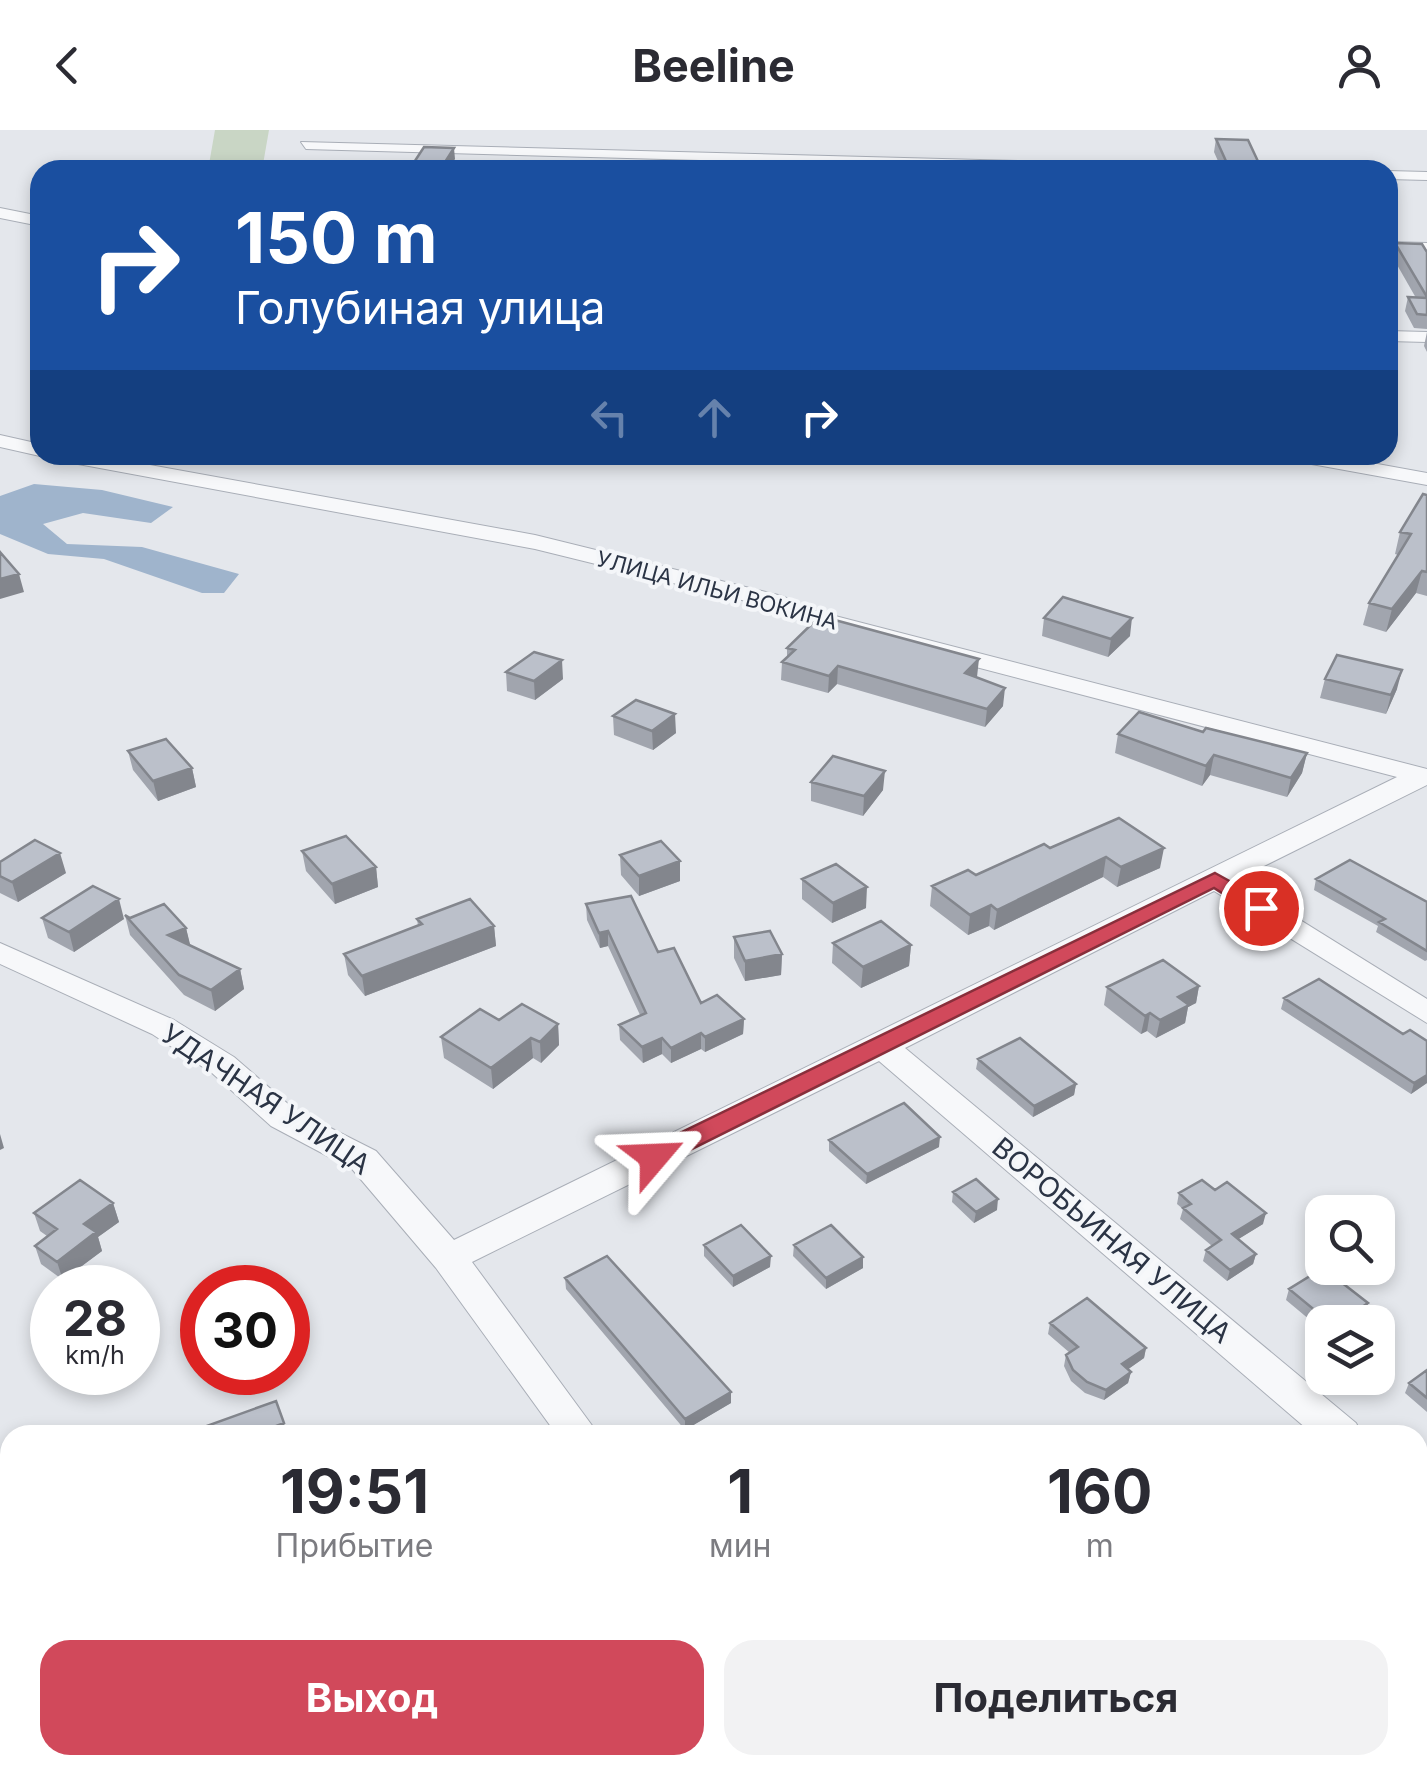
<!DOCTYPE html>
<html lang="ru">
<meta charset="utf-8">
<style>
:root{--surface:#fff;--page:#f2f2f3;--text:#2b2b33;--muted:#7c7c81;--accent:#d1495b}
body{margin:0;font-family:Inter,sans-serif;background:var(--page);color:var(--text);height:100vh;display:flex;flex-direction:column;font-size:38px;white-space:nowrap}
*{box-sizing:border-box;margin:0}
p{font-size:32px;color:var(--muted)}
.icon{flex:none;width:55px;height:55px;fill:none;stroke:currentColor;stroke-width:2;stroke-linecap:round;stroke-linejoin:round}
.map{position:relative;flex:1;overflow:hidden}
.drawer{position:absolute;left:0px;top:1295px;width:1428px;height:350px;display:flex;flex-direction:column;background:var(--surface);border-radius:30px 30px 0 0;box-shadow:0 5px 15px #0003}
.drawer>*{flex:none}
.guide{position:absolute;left:30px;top:30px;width:1368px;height:305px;border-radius:30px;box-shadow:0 5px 15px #0003;background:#1a4fa0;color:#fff;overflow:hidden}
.controls{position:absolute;left:1305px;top:1065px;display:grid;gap:20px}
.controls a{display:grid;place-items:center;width:90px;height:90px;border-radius:20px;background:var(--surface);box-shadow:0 5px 15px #0003;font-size:50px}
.speed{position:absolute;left:30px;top:1135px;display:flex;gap:20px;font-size:50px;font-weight:700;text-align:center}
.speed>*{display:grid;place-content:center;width:130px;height:130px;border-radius:50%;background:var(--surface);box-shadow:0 5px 15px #0003;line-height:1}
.speed small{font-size:25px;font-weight:400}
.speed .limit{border:15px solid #d22;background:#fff;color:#111}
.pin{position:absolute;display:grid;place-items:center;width:85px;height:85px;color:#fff;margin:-42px;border:5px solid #fff;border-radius:50%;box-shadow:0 2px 10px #0007}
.me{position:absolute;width:110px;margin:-55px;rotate:64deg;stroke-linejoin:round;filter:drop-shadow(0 0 8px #0008)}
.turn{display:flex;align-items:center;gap:35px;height:210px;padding:0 40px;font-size:45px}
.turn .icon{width:130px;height:130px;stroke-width:2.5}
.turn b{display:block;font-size:70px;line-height:85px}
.lanes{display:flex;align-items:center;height:95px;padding:0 40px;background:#0003;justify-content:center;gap:50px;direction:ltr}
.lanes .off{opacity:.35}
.eta{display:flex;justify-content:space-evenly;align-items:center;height:170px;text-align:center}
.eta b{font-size:60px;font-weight:700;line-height:70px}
.cta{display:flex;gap:20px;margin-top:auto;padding:20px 40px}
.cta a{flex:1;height:115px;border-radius:30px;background:var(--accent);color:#fff;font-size:40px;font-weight:700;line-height:115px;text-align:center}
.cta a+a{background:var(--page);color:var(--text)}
header{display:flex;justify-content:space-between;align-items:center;height:130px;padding:0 40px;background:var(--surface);font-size:45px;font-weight:700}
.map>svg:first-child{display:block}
</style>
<header><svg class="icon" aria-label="back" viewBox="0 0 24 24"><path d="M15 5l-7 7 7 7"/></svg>Beeline<svg class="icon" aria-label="person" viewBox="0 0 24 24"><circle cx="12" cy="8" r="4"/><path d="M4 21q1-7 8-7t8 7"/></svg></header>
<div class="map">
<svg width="1427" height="1645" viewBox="0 0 1427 1645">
<rect width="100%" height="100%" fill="#e4e7ec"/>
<path fill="#c9d6c5" d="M215,0H269L262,40H208Z"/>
<path fill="#9fb4cc" d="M34,354L102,360L173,377L151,393L83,383L43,394L67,414L142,417L239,444L224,463H202L104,429L48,424L0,404V366Z"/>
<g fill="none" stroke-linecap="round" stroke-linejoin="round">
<defs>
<path id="minor" d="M301,12L1207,36L1214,40H1054L306,19Z
M1388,41L1427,42V50L1388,49Z
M0,78L40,86V96L0,88Z
M1388,112L1427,113V123L1388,122Z
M1388,201L1427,202V212L1388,211Z
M0,305L40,314V325H44L40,326L0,317Z
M52,325H95L535,405L782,466L812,480L1427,639V655L1236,750L1427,869V893L1214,761L905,918L1356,1293L1362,1305H1314L879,931L472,1132L599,1305H557L436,1138L352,1039L271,996L212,943L152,904L0,834V813L174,890L234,927L295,980L376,1021L454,1110L1397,647L796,490L766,476L535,419L62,331Z
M1285,325H1328L1427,343V355L1295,331Z
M1418,1350L1427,1354V1395L1418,1391Z
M42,1635H100L96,1645H38Z
M810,1635H860L864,1645H814Z"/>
</defs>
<use href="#minor" stroke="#a9aeb7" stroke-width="2"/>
<use href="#minor" fill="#f7f8fa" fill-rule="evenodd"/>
</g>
<path fill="#a1a5ae" d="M1216,9L1262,40H1222L1214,22Z
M1395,113L1427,122V199L1414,198L1405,181L1408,167L1416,168L1392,126Z
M1427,202V222L1424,216Z
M1427,365V466L1416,463L1386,502L1363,495L1369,473L1398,425L1395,424L1400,402Z
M1044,488L1130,506L1108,527L1042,506Z
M787,518L977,547L1003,576L985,597L837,554L828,563L781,550L782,532L787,528Z
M506,542L563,549L535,570L507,561Z
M1325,549L1397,559L1386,584L1320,568Z
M613,586L676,603L653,620L614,605Z
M1203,602L1307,623L1302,643L1287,667L1210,645L1202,656L1115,623L1118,604Z
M128,621L192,638L196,657L158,671L133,640Z
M811,652L883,660L863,686L811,671Z
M1119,688L1160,738L1117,757L1103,747L994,800L989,796L968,805L930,776L932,756L976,745L1050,718Z
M302,721L376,737L378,757L335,774L306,741Z
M620,725L680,751L639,766L621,745Z
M0,732L66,743L18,772L0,763Z
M802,749L866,778L832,793L802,769Z
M1316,749L1427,772V830L1425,831L1376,802L1378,796L1314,760Z
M586,774L658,822L701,873L744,889L743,904L705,922L701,919L671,933L662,924L643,933L620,910L619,895L640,885L608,816L600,818L587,790Z
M125,785L130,788L186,798L190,816L240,839L244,859L215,881L184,865L130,805Z
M42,788L124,789L74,822L48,808Z
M417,789L494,796L496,816L365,866L348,845L344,824L418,796Z
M734,807L782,824L781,845L745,851L734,828Z
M833,813L911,815L909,836L861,858L832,833Z
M1199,856L1196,873L1188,877L1185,893L1156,908L1147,901L1141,904L1104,875L1107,857Z
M1284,868L1427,911V953L1411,964L1281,879Z
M499,890L558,894L559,915L541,933L533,928L493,959L444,928L441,907Z
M978,929L1076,954L1074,965L1033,987L976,939Z
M829,1010L939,1017L866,1054L829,1021Z
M1215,1060L1263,1094L1238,1109L1256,1124L1253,1134L1227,1151L1203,1131L1206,1120L1212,1116L1180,1089L1183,1079L1177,1074L1179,1063Z
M953,1062L997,1080L974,1093L952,1072Z
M113,1073L119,1092L98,1107L102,1121L63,1150L41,1134L35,1116L47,1106L40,1101L34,1083Z
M704,1115L770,1137L733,1157L704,1126Z
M794,1115L863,1127V1138L826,1159L793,1126Z
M565,1148L731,1273L685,1300L566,1159Z
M1289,1159L1368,1173L1364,1184L1352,1192H1322V1200L1286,1170Z
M1050,1193L1146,1218L1144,1228L1128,1239L1131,1242L1128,1253L1104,1270L1085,1263L1071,1251L1064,1236L1066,1225L1070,1223L1048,1204Z
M1427,1240V1282L1405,1263L1409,1253Z"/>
<path fill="#83868d" d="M454,18L455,29L448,40H440Z
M1422,441L1416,463L1386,502L1392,479Z
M19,444L24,462L0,469V449Z
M1132,488L1130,506L1108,527L1111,509Z
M979,529L977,547L963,561L965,543Z
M562,530L563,549L535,570L534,551Z
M838,536L837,554L828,563L829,546Z
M1402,540L1397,559L1386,584L1391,565Z
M1005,558L1003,576L985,597L987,579Z
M675,584L676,603L653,620L652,601Z
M1307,623L1302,643L1287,667L1291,648Z
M1214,625L1210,645L1202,656L1206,636Z
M192,638L196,657L158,671L153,651Z
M885,641L883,660L863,686L864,666Z
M1164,718L1160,738L1117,757L1121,737Z
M60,723L66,743L18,772L12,752Z
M1106,727L1103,747L994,800L997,780Z
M680,731V751L639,766V746Z
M376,737L378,757L335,774L332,754Z
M867,757L866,778L832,793L833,773Z
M119,769L124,789L74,822L69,802Z
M991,775L989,796L968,805L970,785Z
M494,796L496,816L365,866L362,846Z
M186,798L191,818L168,805Z
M608,801V816L600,818L599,803Z
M911,815L909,836L861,858L863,837Z
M782,824L781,845L745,851V831Z
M240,839L244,859L215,881L211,860Z
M1199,856L1196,873L1188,877L1185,893L1156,908L1160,890L1178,867Z
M1150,883L1147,901L1141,904L1145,886Z
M744,889L743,904L705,922V907Z
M558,894L559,915L541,933L540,912Z
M701,903V919L671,933V918Z
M531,908L533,928L493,959L491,938Z
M662,908V924L643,933L642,917Z
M1427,945V953L1411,964L1414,953Z
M1076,954L1074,965L1033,987L1034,976Z
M0,1004L4,1018L0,1020Z
M940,1007L939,1017L866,1054L867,1044Z
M998,1069L997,1080L974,1093L976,1082Z
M113,1073L119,1092L98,1107L102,1121L63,1150L57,1132L84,1094Z
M1266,1083L1263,1094L1229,1115L1232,1104Z
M1256,1124L1253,1134L1227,1151L1230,1140Z
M771,1126L770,1137L733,1157V1146Z
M863,1127V1138L826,1159V1148Z
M1368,1173L1364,1184L1352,1192H1339Z
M1146,1218L1144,1228L1120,1245L1122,1234Z
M1131,1242L1128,1253L1104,1270L1106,1260Z
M731,1262V1273L685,1300V1289Z
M284,1293L287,1305H253Z"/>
<path fill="#bbc0ca" stroke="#83868d" stroke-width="2.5" d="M1216,9L1248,10L1262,40H1230Z
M424,17L454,18L440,40H409Z
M987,35L1013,36L1014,40H988Z
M1395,113L1422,114L1427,122V167Z
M1408,167L1427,168V185L1417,184Z
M1423,364L1427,365V442L1422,441L1392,479L1369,473L1411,404L1400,402Z
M0,422L19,444L0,449Z
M1063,467L1132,488L1111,509L1044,488Z
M820,486L979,529L965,543L1005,558L987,579L838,536L829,546L782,532L795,520L787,518Z
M534,522L562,530L534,551L506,542Z
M1337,525L1402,540L1391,565L1325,549Z
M636,570L675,584L652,601L613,586Z
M1139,582L1203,602L1206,598L1307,623L1291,648L1214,625L1206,636L1118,604Z
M166,609L192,638L153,651L128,621Z
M833,626L885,641L864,666L811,652Z
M1119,688L1164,718L1121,737L1106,727L997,780L991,775L970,785L932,756L968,740L976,745L1044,714L1050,718Z
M346,706L376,737L332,754L302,721Z
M35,710L60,723L12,752L0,746V732Z
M661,711L680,731L639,746L620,725Z
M1350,730L1427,772V821L1379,792L1385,789L1316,749Z
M836,734L867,757L833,773L802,749Z
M93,756L119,769L69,802L42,788Z
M631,766L658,822L674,818L701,873L717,865L744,889L705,907L701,903L671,918L662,908L642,917L619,895L646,883L608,801L599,803L586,774Z
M470,769L494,796L362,846L344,824L422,794L417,789Z
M164,774L186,798L168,805L240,839L211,860L179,845L125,785L130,788Z
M881,791L911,815L863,837L833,813Z
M770,801L782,824L745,831L734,807Z
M1163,830L1199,856L1178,867L1189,875L1160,890L1150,883L1145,886L1107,857Z
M1319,849L1403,904L1410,900L1427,911V945L1414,953L1284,868Z
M522,874L558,894L540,912L531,908L491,938L441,907L480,879L499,890Z
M1020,908L1076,954L1034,976L978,929Z
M904,973L940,1007L867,1044L829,1010Z
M976,1049L998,1069L976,1082L953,1062Z
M80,1050L113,1073L84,1094L96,1102L57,1132L35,1116L57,1099L34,1083Z
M1202,1050L1215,1060L1227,1052L1266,1083L1232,1104L1256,1124L1230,1140L1206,1120L1221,1110L1183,1078L1191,1074L1179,1063Z
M741,1095L771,1126L733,1146L704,1115Z
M831,1095L863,1127L826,1148L794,1115Z
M607,1126L731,1262L685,1289L565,1148Z
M1323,1138L1368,1173L1339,1192H1329L1289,1159Z
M1087,1168L1146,1218L1122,1234L1131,1242L1106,1260L1087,1252L1073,1240L1066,1225L1078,1217L1050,1193Z
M202,1184V1222L192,1188Z
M1427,1240V1268L1409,1253Z
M276,1271L284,1293L253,1305H191L190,1302Z
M159,1635H276L281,1645H142Z
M519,1635H623L630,1645H519L515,1638Z
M1115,1637L1123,1645H1105Z"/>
<path fill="#d1495b" stroke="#882f3b" stroke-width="2.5" d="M1215,743L1269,773V783H1253L1214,758L664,1033H645L642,1027L645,1020Z"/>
<g text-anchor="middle" stroke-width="8" stroke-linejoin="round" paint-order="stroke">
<g font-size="22" fill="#2b3445" stroke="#f4f6f9">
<text transform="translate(717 460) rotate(15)" y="8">УЛИЦА ИЛЬИ ВОКИНА</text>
</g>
<g font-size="28" fill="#2b3445" stroke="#f4f6f9">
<text transform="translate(266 969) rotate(34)" y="10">УДАЧНАЯ УЛИЦА</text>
<text transform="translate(1112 1110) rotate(40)" y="10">ВОРОБЬИНАЯ УЛИЦА</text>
</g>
</g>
</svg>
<div class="controls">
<a><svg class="icon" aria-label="search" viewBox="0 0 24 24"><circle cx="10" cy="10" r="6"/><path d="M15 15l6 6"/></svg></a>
<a><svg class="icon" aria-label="layers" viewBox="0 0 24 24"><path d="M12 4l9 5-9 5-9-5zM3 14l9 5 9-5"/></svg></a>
</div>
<div class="speed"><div>28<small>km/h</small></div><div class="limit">30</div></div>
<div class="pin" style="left:1261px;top:778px;background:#d93025"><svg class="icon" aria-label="arrive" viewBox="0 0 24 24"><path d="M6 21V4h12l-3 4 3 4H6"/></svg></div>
<svg class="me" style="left:654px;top:1027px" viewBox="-20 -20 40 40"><path d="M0-17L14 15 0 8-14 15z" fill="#d1495b" stroke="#fff" stroke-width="4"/></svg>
<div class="guide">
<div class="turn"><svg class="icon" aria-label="right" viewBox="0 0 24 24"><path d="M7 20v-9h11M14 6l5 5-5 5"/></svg><div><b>150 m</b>Голубиная улица</div></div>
<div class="lanes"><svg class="icon off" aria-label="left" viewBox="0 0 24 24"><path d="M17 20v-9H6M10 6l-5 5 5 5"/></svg><svg class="icon off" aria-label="ahead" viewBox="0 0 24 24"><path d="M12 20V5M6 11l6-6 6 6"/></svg><svg class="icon" aria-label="right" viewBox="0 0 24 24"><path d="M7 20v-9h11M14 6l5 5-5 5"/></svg></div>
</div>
<section class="drawer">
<div class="eta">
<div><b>19:51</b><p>Прибытие</p></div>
<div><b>1</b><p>мин</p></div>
<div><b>160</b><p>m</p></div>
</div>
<div class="cta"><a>Выход</a><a>Поделиться</a></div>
</section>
</div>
